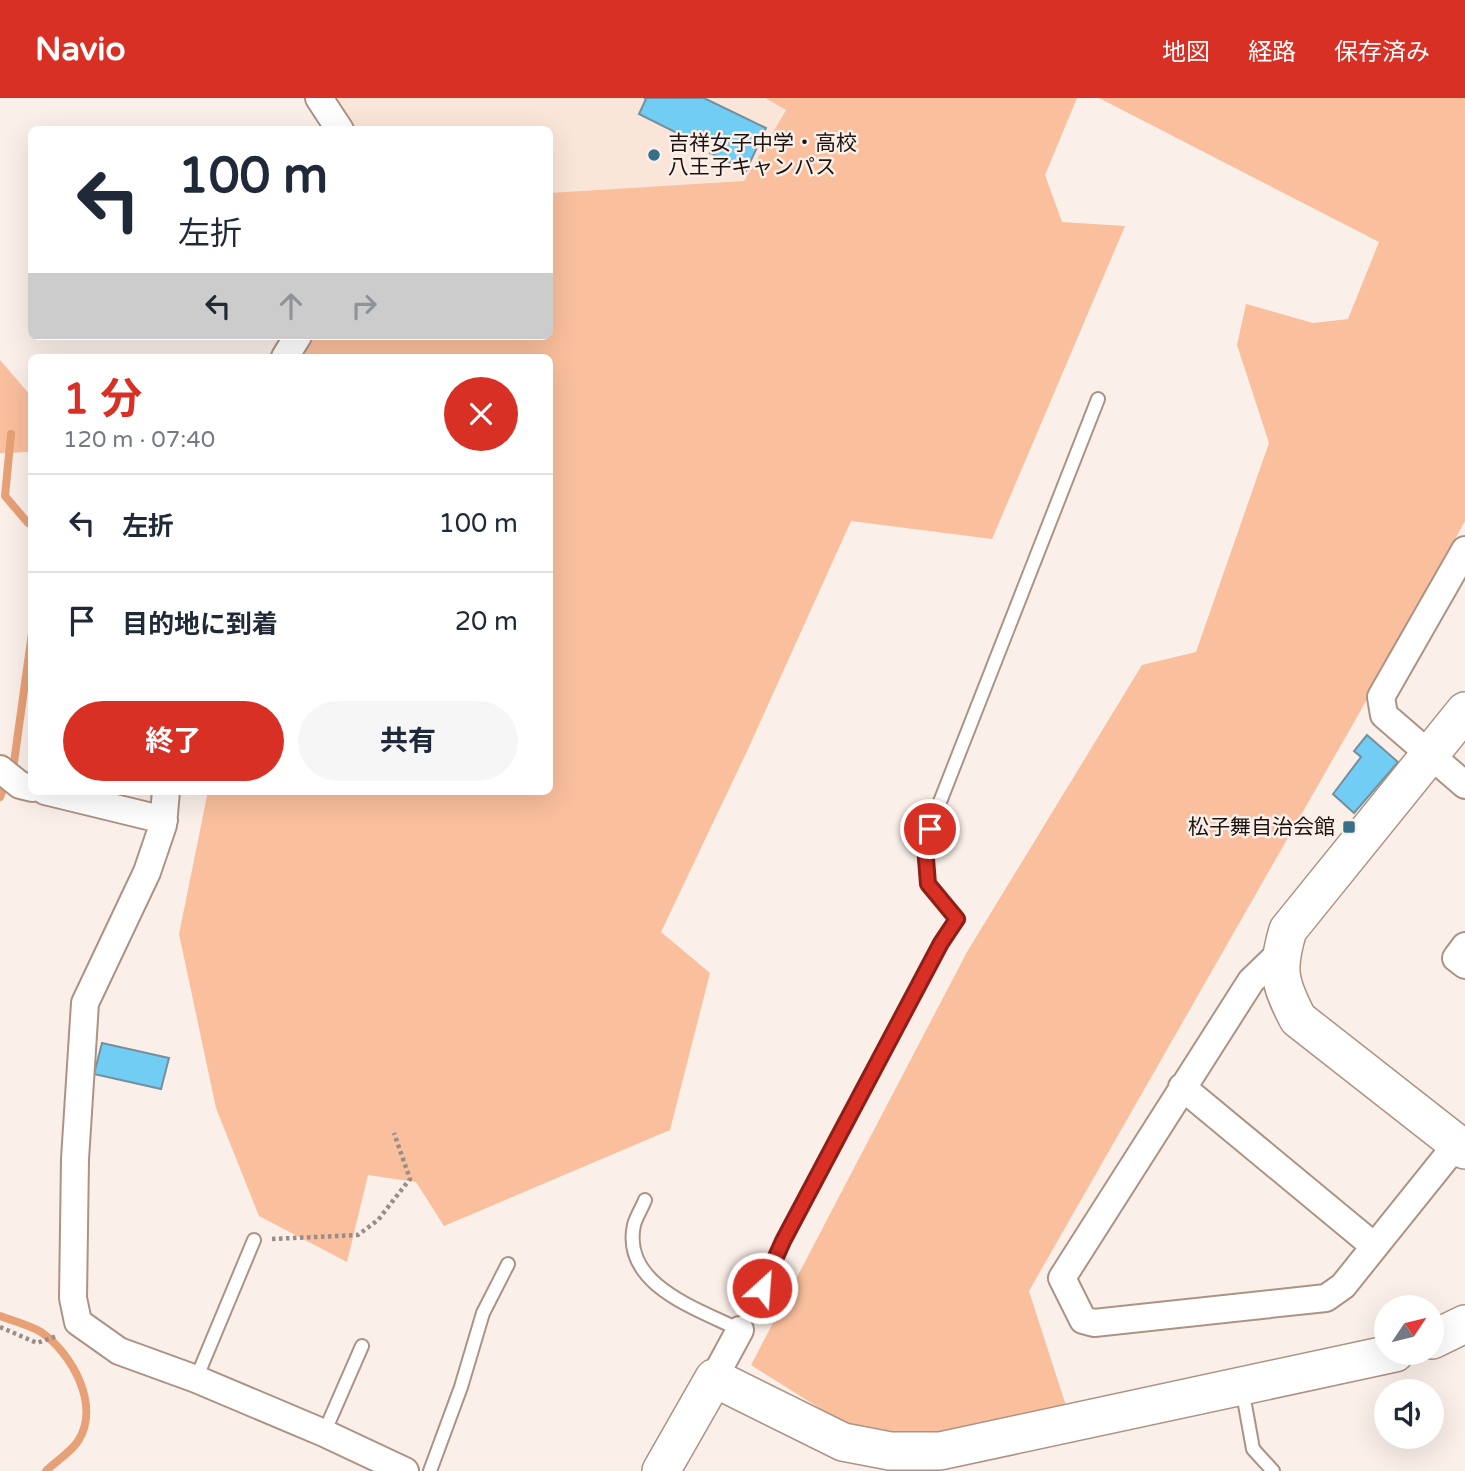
<!DOCTYPE html>
<html lang="ja">
<meta charset="utf-8">
<style>
:root{--surface:#fff;--page:#f6f6f7;--text:#1f2937;--muted:#747a83;--line:#e0e1e3;--accent:#d93025}
body{margin:0;font-family:"Varela Round","Noto Sans JP",sans-serif;background:var(--page);color:var(--text);height:100vh;display:flex;flex-direction:column;font-size:26px;white-space:nowrap}
*{box-sizing:border-box;margin:0}
p{font-size:23px;color:var(--muted)}
.icon{flex:none;width:38px;height:38px;fill:none;stroke:currentColor;stroke-width:2;stroke-linecap:round;stroke-linejoin:round}
.map{position:relative;flex:1;overflow:hidden}
.details{position:absolute;left:28px;top:256px;width:525px;height:441px;display:flex;flex-direction:column;background:var(--surface);border-radius:10px;box-shadow:0 7px 28px #0002}
.details>*{flex:none}
.top-card{position:absolute;left:28px;top:28px;width:525px;height:214px;border-radius:10px;box-shadow:0 7px 28px #0002;background:#fff;color:var(--text);overflow:hidden}
.needle{width:46px;rotate:55deg}
.fabs{position:absolute;left:1374px;top:1197px;display:grid;gap:14px}
.fabs a{display:grid;place-items:center;width:70px;height:70px;border-radius:50%;background:var(--surface);box-shadow:0 7px 28px #0002;font-size:35px}
.pin{position:absolute;display:grid;place-items:center;width:60px;height:60px;color:#fff;margin:-30px;border:4px solid #fff;border-radius:50%;box-shadow:0 2px 7px #0007}
.me{position:absolute;width:77px;margin:-38px;rotate:26deg;stroke-linejoin:round;filter:drop-shadow(0 0 5px #0008)}
.turn{display:flex;align-items:center;gap:24px;height:147px;padding:0 35px;font-size:32px}
.turn .icon{width:91px;height:91px;stroke-width:2.5}
.turn b{display:block;font-size:49px;line-height:60px}
.lanes{display:flex;align-items:center;height:66px;padding:0 35px;background:#0003;justify-content:center;gap:35px;direction:ltr}
.lanes .off{opacity:.35}
.round{display:grid;place-items:center;flex:none;width:74px;height:74px;border-radius:37px;background:var(--page)}
.overview{display:flex;align-items:center;justify-content:space-between;height:119px;padding:0 35px}
h1{font-size:42px;font-weight:700;line-height:52px;color:var(--accent)}
.cta{display:flex;gap:14px;margin-top:auto;padding:14px 35px}
.cta a{flex:1;height:80px;border-radius:42px;background:var(--accent);color:#fff;font-size:28px;font-weight:700;line-height:80px;text-align:center}
.cta a+a{background:var(--page);color:var(--text)}
ul{padding:0;list-style:none}
li{display:flex;align-items:center;gap:21px;height:98px;padding:0 35px;border-top:2px solid var(--line)}
li div{flex:1}
li b{display:block;font-size:26px}
li em{font-style:normal}
header{display:flex;align-items:center;gap:42px;box-sizing:border-box;height:98px;padding:0 35px;background:var(--accent);color:#fff}
header strong{font-size:33px}
nav{display:flex;gap:38px;margin-inline-start:auto;font-size:24px}
.map>svg:first-child{display:block}
</style>
<header>
<strong>Navio</strong>
<nav><a>地図</a><a>経路</a><a>保存済み</a></nav>
</header>
<div class="map">
<svg width="1465" height="1373" viewBox="0 0 1465 1373">
<rect width="100%" height="100%" fill="#fbefe9"/>
<path fill="#fae5d9" d="M336,0H763L785,12L744,83L550,96V32L356,31Z"/>
<path fill="#fabf9d" d="M765,0H1077L1045,77L1062,124L1125,128L992,441L851,423L748,651L661,834L710,875L670,1032L444,1128L416,1084L368,1077L347,1164L259,1118L216,1010L179,836L208,693H550V259H293L306,238H550V95L744,83L786,12Z
M1099,0H1465V423L1361,612L1029,1193L1066,1308L934,1338L848,1328L751,1267L967,854L1142,567L1196,554L1269,345L1237,247L1246,206L1313,225L1348,221L1379,144Z
M0,262L31,298V354L0,355Z"/>
<g fill="none" stroke-linecap="round" stroke-linejoin="round">
<path stroke="#e8a076" stroke-width="8" d="M11,336L5,398L28,425L32,426
M0,699L14,664L32,535
M0,1218C13,1223 29,1227 41,1234C72,1255 101,1308 78,1343C70,1355 56,1363 46,1373"/>
</g>
<path fill="#72cdf4" stroke="#73909d" stroke-width="2" d="M644,0H704L766,30L746,73L710,55L716,41L707,37L701,47L639,16L646,1Z
M1367,637L1398,664L1354,715L1333,696L1361,659L1354,653Z
M102,945L169,960L161,991L94,976Z"/>
<g fill="none" stroke-linecap="round" stroke-linejoin="round">
<defs>
<path id="lane" d="M645,1102C642,1110 636,1119 634,1127C621,1187 698,1211 740,1232L773,1169L784,1143L941,845L957,821L928,786L924,749L936,714L1098,301
M196,1281L254,1142
M1242,1290L1253,1351L1273,1373
M324,1335L362,1248
M430,1373L461,1289L483,1215L508,1166"/>
<path id="street" d="M319,0L340,32
M285,259L298,238
M1465,452L1381,599L1384,617L1465,687
M0,671L20,687L32,690
M45,693L164,722
M166,693L163,727L147,774L85,905L75,1061L73,1200L78,1224L119,1253L196,1281L324,1335L405,1373
M1465,848L1456,860L1465,867
M1281,854L1251,883L1062,1180L1083,1222L1094,1225L1326,1200L1343,1188L1457,1046
M1182,989L1374,1148
M714,1280L740,1232"/>
<path id="secondary" d="M1465,613L1288,832C1276,871 1279,885 1298,921L1465,1052
M1432,1242L1465,1226
M661,1373L714,1280L843,1344L890,1353H940L1395,1255"/>
</defs>
<use href="#lane" stroke="#ad9384" stroke-width="16"/>
<use href="#street" stroke="#ad9384" stroke-width="30"/>
<use href="#secondary" stroke="#ad9384" stroke-width="40"/>
<path stroke="#988d87" stroke-width="4.5" stroke-dasharray="3.5 3.5" stroke-linecap="butt" d="M272,1141L358,1137L378,1122L410,1081L394,1035
M0,1229L37,1245L57,1238"/>
<use href="#lane" stroke="#fff" stroke-width="12"/>
<use href="#street" stroke="#fff" stroke-width="26"/>
<use href="#secondary" stroke="#fff" stroke-width="37"/>
</g>
<g fill="none" stroke-linecap="round" stroke-linejoin="round">
<defs>
<path id="route" d="M762,1190L783,1143L941,845L957,821L928,786L925,748L930,731"/>
</defs>
<use href="#route" stroke="#8d1f18" stroke-width="18"/>
<use href="#route" stroke="#d93025" stroke-width="12"/>
</g>
<g fill="#356f88" stroke="#fbefe9" stroke-width="2.5">
<circle cx="654" cy="57" r="7"/>
<rect x="1342" y="722" width="14" height="14" rx="3.5"/>
</g>
<g text-anchor="middle" stroke-width="5" stroke-linejoin="round" paint-order="stroke">
<g font-size="21" fill="#1e140f" stroke="#fbefe9" text-anchor="start">
<text x="668" y="52">吉祥女子中学・高校<tspan x="668" dy="24">八王子キャンパス</tspan></text>
<text x="1335" y="736" text-anchor="end">松子舞自治会館</text>
</g>
</g>
</svg>
<div class="fabs">
<a><svg class="needle" viewBox="-14 -14 28 28"><path d="M0-13l5 13h-10z" fill="#e53935"/><path d="M0 13l5-13h-10z" fill="#747a83"/></svg></a>
<a><svg class="icon" aria-label="sound" viewBox="0 0 24 24"><path d="M4 9h4l5-4v14l-5-4H4zM17 9q2 3 0 6"/></svg></a>
</div>
<div class="pin" style="left:930px;top:731px;background:#d93025"><svg class="icon" aria-label="arrive" viewBox="0 0 24 24"><path d="M6 21V4h12l-3 4 3 4H6"/></svg></div>
<svg class="me" style="left:762px;top:1190px" viewBox="-20 -20 40 40"><circle r="17" fill="#d93025" stroke="#fff" stroke-width="3"/><path d="M0-11L8 9 0 5-8 9z" fill="#fff"/></svg>
<div class="top-card">
<div class="turn"><svg class="icon" aria-label="left" viewBox="0 0 24 24"><path d="M17 20v-9H6M10 6l-5 5 5 5"/></svg><div><b>100 m</b>左折</div></div>
<div class="lanes"><svg class="icon" aria-label="left" viewBox="0 0 24 24"><path d="M17 20v-9H6M10 6l-5 5 5 5"/></svg><svg class="icon off" aria-label="ahead" viewBox="0 0 24 24"><path d="M12 20V5M6 11l6-6 6 6"/></svg><svg class="icon off" aria-label="right" viewBox="0 0 24 24"><path d="M7 20v-9h11M14 6l5 5-5 5"/></svg></div>
</div>
<section class="details">
<div class="overview"><div><h1>1 分</h1><p>120 m · 07:40</p></div><a class="round" style="background:#d93025;color:#fff"><svg class="icon" aria-label="close" viewBox="0 0 24 24"><path d="M6 6l12 12M18 6L6 18"/></svg></a></div>
<ul>
<li><svg class="icon" aria-label="left" viewBox="0 0 24 24"><path d="M17 20v-9H6M10 6l-5 5 5 5"/></svg><div><b>左折</b></div><em>100 m</em></li>
<li><svg class="icon" aria-label="arrive" viewBox="0 0 24 24"><path d="M6 21V4h12l-3 4 3 4H6"/></svg><div><b>目的地に到着</b></div><em>20 m</em></li>
</ul>
<div class="cta"><a>終了</a><a>共有</a></div>
</section>
</div>
